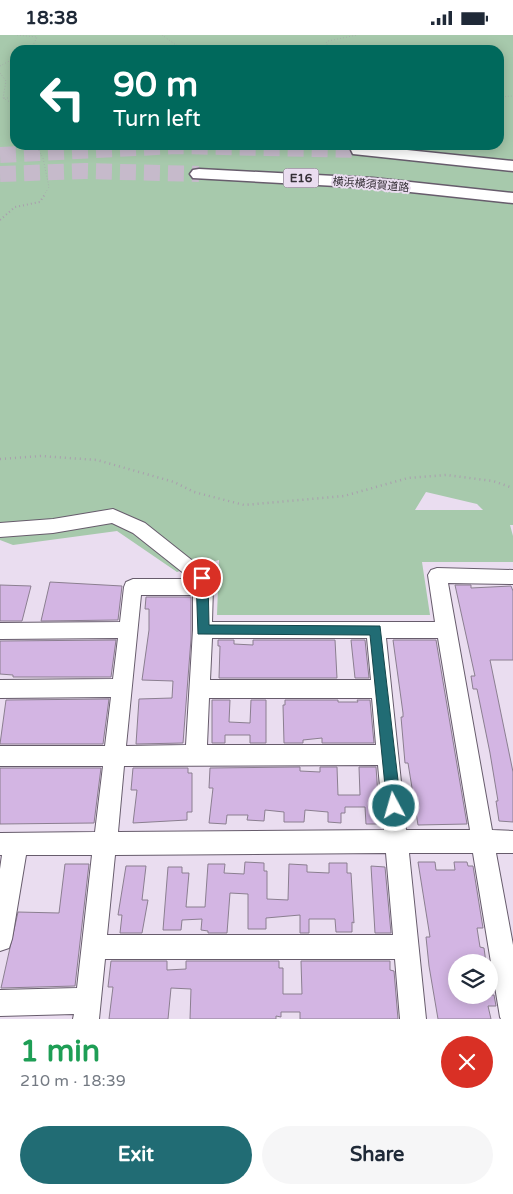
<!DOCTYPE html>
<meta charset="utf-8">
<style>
:root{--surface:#fff;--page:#f6f6f7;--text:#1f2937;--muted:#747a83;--accent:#216c74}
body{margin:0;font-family:"Varela Round","Noto Sans JP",sans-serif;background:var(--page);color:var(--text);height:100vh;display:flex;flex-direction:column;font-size:19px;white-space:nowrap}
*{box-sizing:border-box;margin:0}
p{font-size:16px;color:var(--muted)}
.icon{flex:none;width:28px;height:28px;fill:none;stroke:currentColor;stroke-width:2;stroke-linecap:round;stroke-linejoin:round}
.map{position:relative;height:984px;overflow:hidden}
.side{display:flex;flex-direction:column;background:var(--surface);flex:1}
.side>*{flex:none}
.guide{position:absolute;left:10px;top:10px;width:494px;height:105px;border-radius:15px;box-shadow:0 2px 12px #0003;background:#00695c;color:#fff;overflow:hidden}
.fabs{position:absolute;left:448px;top:919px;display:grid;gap:10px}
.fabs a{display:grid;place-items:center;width:50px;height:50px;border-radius:50%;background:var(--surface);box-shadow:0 2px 12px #0003;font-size:25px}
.pin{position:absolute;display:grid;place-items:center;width:42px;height:42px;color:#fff;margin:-21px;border:2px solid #fff;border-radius:50%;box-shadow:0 1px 5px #0007}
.me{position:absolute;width:55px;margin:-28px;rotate:354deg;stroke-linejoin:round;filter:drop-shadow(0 0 4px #0008)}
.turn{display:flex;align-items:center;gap:18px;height:105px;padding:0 20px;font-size:22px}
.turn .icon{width:65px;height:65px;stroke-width:2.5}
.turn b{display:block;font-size:35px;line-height:42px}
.round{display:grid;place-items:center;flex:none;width:52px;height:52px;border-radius:26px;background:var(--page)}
.overview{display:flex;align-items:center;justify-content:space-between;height:85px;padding:0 20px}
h1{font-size:30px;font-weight:800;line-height:38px;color:#1e9e55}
.cta{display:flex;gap:10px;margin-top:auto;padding:10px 20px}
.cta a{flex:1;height:58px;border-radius:30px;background:var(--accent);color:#fff;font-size:20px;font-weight:800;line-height:58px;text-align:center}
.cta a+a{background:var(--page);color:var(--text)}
.status{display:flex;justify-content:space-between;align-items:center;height:35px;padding:0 25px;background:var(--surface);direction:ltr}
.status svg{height:14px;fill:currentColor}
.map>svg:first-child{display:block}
</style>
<div class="status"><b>18:38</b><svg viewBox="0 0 49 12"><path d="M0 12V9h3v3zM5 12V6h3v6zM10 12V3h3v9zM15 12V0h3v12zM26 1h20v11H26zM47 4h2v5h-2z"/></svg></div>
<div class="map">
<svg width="513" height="984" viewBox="0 0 513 984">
<rect width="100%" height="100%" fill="#eaddf0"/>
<path fill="#a7c9ac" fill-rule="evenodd" d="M0,0H513V490H510L513,501V527H422L430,580H217L219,525L177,537L117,496L13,510L0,505ZM15,15H499V110H15ZM426,457L477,469L483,475H415Z"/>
<path fill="#d3b5e3" stroke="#8b7f90" d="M50,547L122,551L118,585L41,586Z
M0,550L31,551L22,586H0Z
M455,550H471V553L511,551L513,556V625H490L513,737V787L499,786L496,766H498L490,718L477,654H473L471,641H475Z
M146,562H191V604L183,708L136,709L139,664L172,663L173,646L142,645L149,595V574H145Z
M116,605L111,642H13V640L0,639V606Z
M218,605H234V609L253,610V605H335L337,643H219L220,611H218Z
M351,605H365L369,643H355Z
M393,605H436L467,789L418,790L408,728H405L401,682H403V678Z
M109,664L103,709H0L6,665Z
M212,665H230L229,687L250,688L251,665H266V708H250V700H225V708H212Z
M285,665H338V667H358L357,665H370L374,708H322V703L303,705V708H284L283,670H285Z
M300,732V736L320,737V732H337L338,760H360L359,732H376L380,789H366L365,772H345V778H341V788L328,787V777L305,775L304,787H284V777L265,775L264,786L247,785L248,780H227L226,789L209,788L213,753H209L210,733Z
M0,733H101L94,788L0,789Z
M133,733H188V738H192V777H187V785L133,788L137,755H131Z
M245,827L264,828V836H267V864L288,865L289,829L307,830V837L329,838V828H347V838H351L354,888L352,887V897H336L335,884H309V898H300V880L266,883V894H248V859L230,858L227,898H208V896L201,895L202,884L182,885L181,895H163L168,832H182V838H189L186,872H205L208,829H225L224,838L244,839Z
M418,827H435L436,835H455L454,827H467L468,831H473L483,893H477L480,912L484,913L486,928H455L456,960H494L496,971H488L491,984H438L429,931L426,902H430Z
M65,829H89L75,951L1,953L18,877L59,878Z
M126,831H146L142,865H148L142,898H120L122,880H118Z
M371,831L385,832L391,898H375Z
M111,926H167V935L186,934V926H279V933H283V959H302L301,926H390V935L394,936L398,984H300V977H281V982L276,981V984H190L191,954L171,953L168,984H109L113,952H108Z"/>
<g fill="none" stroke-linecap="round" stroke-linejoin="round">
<path stroke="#c6bacb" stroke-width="16" stroke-dasharray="16 8" stroke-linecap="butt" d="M0,120L176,111L359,115
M0,139L85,136L199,139"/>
<defs>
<path id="minor" d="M113,474L145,488L208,538L213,552L212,587H435L428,540L431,535L437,533L513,535V549L448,548L492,795L513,796V818H496L513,910V984H501L500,982L473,818H409L426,984H400L395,924H105L99,984H73L74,979L0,981V955L77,953L92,820H26L12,904L9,913L0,916V834L2,820H0V798L95,797L103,731H0V711H105L111,662L0,663V645L113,644L118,603L0,604V588L120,587L124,552L126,547L133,544H191L133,498L112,488L53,498L0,502V488L53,484ZM141,560H193V595L186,710L126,711ZM212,603H367L371,645H210ZM386,603H438L470,795H406ZM209,663H372L376,710H207ZM378,730L384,795L118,797L124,731ZM386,818L393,900H107L115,820Z"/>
<path id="highway" d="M359,110L513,126V136L353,119L351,115L353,111Z
M199,134L373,143L513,158V168L373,153L193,143L190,139L193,135Z"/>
</defs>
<use href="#minor" stroke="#675c6c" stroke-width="2"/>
<use href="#highway" stroke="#675c6c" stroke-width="3"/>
<path stroke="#a99ead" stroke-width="1" stroke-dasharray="0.5 2.5" stroke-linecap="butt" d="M17,0L37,2L31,15
M162,0L183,15
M331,15L326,8L328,6L357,0
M0,31L15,23
M0,38L6,46L3,63
M499,62L513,61
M3,63L15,70
M4,63H15
M36,110L43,123L49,152L44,160"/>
<path stroke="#a99ead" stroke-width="2" stroke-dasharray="1 3" stroke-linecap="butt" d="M0,185L15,172L40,167L45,159"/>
<path stroke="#a99ead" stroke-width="2.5" stroke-dasharray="1 4" stroke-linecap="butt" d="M0,424L41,421L97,425L174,447L194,457L244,470L344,461L408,443L446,440L493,446L513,453"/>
<use href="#minor" fill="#fff" fill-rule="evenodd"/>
<use href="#highway" fill="#fff" fill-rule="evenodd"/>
</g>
<path fill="#216c74" stroke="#15464b" d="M202,538L208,543L209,590L380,591L401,771L399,776L394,778L389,776L387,771L370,600L198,599L196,543Z"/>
<g text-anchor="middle" stroke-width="4" stroke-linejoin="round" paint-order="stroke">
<g font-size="11" fill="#353037" stroke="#eaddf0">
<text transform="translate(371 149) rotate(5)" y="4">横浜横須賀道路</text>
</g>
<rect fill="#eaddf0" stroke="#6b646e" stroke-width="1" x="283.5" y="133.5" width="35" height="19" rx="4"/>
<g font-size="12" font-weight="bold" fill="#353037">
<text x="301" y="147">E16</text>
</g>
</g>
</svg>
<div class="fabs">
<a><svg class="icon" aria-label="layers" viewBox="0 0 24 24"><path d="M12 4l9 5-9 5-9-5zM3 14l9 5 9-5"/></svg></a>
</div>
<div class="pin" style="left:202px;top:543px;background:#d93025"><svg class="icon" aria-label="arrive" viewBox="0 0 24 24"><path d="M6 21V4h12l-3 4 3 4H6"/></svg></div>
<svg class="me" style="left:394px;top:771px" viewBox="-20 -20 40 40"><circle r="17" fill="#216c74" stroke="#fff" stroke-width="3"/><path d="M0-11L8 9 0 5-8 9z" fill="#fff"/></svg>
<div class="guide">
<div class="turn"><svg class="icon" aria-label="left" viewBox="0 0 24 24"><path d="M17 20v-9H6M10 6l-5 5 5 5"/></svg><div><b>90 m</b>Turn left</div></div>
</div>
</div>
<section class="side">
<div class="overview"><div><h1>1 min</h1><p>210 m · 18:39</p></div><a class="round" style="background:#d93025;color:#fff"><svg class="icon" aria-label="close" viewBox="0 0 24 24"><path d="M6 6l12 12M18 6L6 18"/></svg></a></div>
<div class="cta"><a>Exit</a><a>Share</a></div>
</section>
